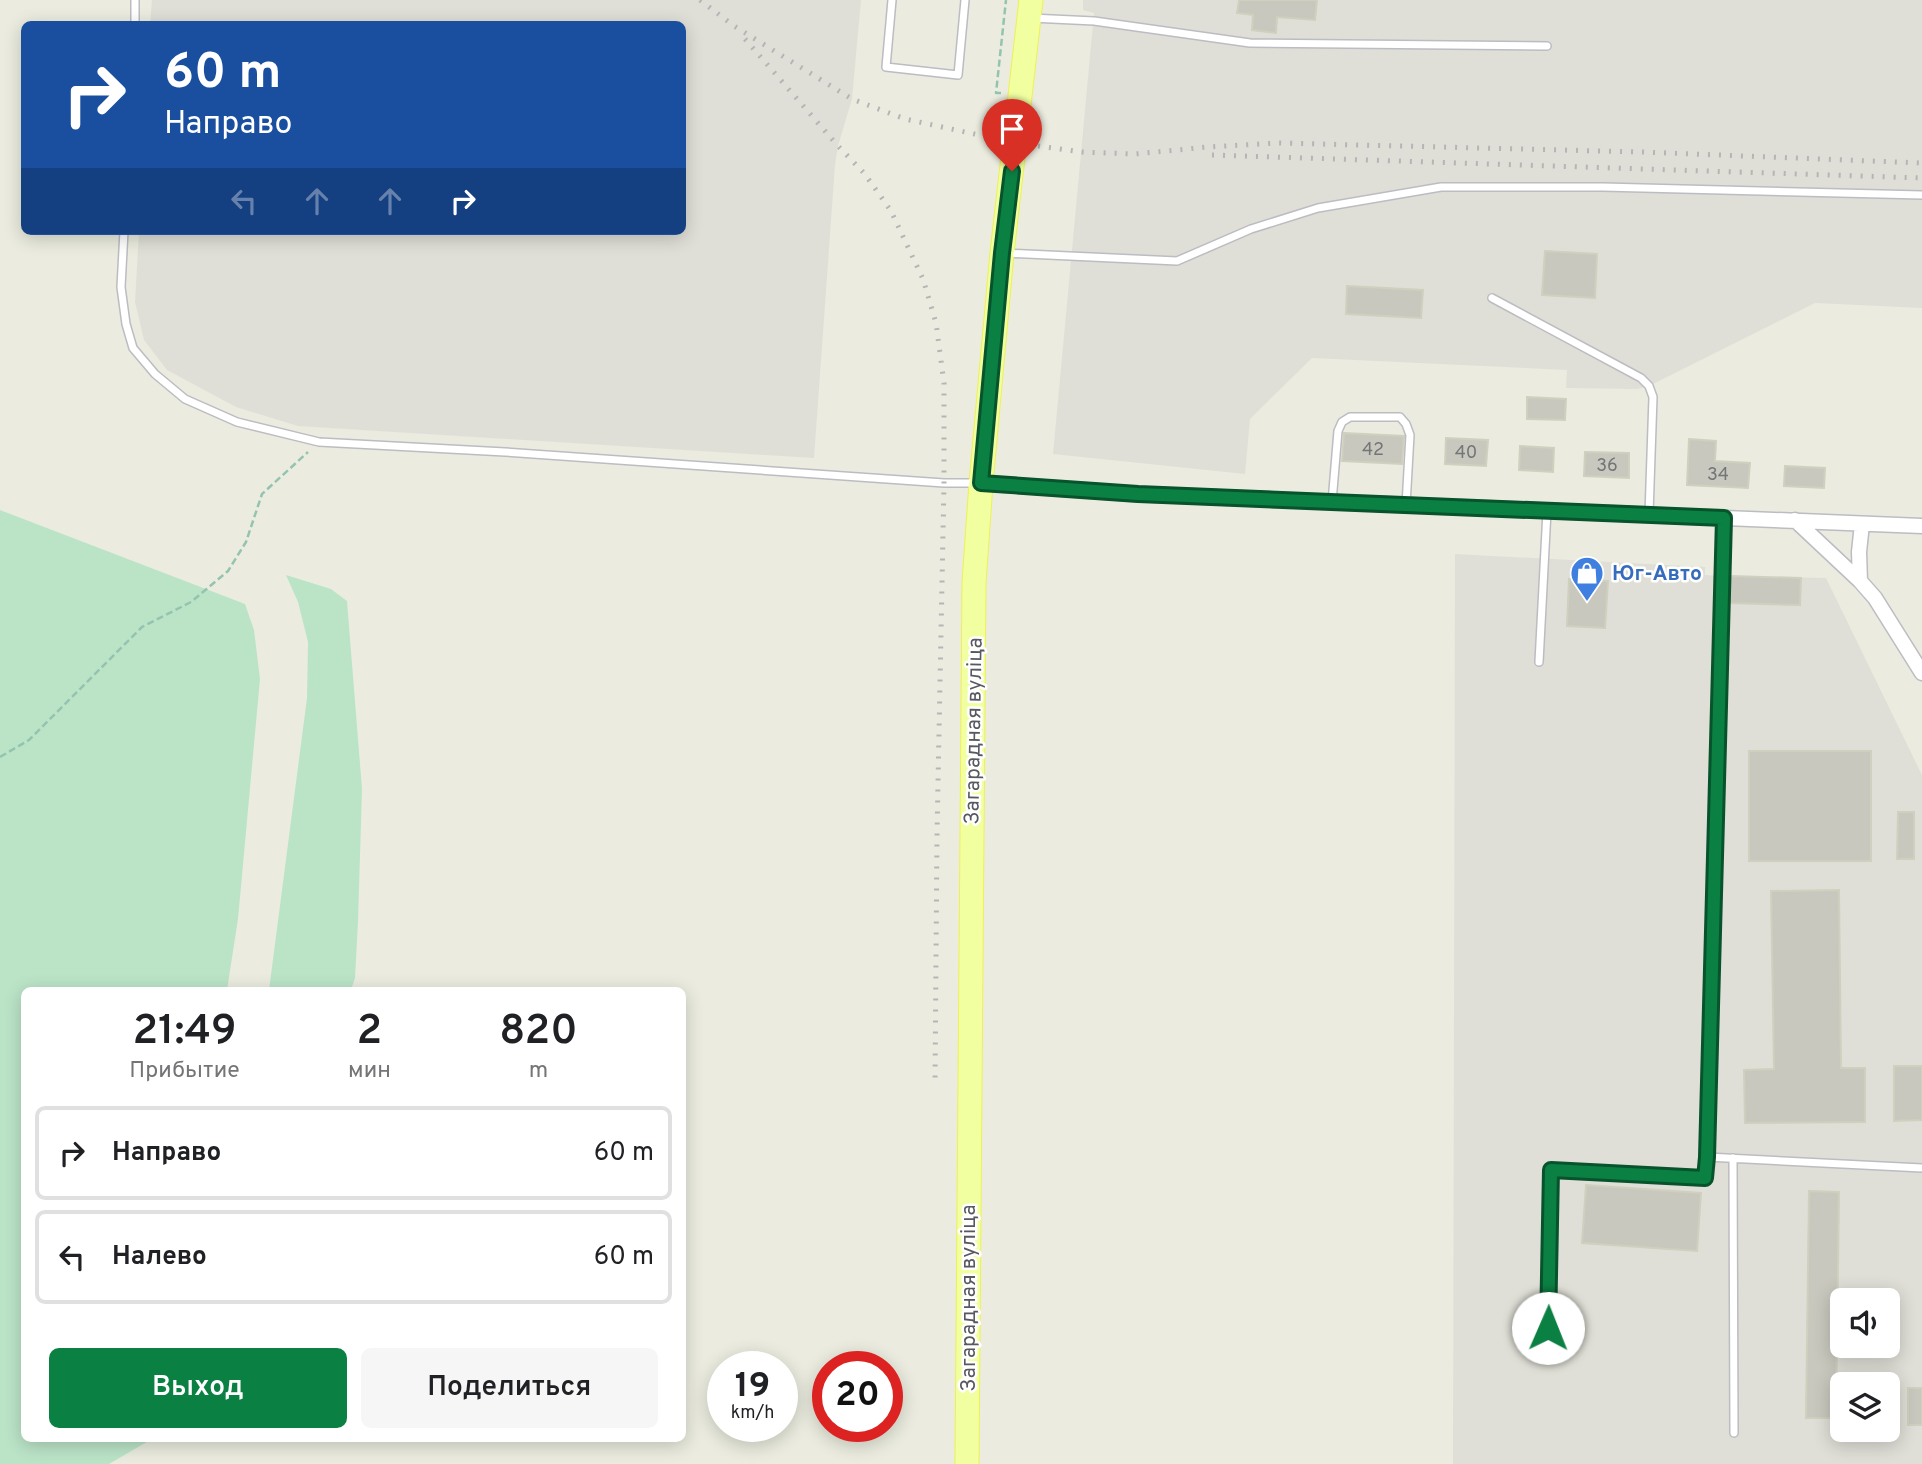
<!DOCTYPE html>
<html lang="ru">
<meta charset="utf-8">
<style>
:root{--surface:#fff;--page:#f6f6f6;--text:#202124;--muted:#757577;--line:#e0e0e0;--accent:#0b8043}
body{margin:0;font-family:Overpass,sans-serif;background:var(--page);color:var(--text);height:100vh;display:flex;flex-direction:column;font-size:26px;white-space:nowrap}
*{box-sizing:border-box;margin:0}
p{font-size:23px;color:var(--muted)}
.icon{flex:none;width:38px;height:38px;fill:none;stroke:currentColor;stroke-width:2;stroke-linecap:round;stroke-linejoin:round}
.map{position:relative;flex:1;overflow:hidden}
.drawer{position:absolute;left:21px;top:987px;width:665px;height:455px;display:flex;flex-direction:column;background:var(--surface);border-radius:10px;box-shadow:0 4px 18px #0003}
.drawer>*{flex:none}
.hud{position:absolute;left:21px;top:21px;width:665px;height:214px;border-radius:10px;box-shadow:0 4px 18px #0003;background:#1a4fa0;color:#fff;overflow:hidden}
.fabs{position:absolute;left:1830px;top:1288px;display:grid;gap:14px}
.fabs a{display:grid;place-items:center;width:70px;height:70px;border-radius:10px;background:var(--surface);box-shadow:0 4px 18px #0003;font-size:35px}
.speed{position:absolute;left:707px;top:1351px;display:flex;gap:14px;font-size:35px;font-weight:700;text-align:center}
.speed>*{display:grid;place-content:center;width:91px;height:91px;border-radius:50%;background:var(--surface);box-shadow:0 4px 18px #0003;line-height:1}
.speed small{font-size:18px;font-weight:400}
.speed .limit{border:10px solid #d22;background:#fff;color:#111}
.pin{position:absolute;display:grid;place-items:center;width:60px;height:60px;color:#fff;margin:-72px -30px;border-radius:50% 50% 50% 0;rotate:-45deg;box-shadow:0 0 7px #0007}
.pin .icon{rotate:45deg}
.me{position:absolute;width:77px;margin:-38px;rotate:1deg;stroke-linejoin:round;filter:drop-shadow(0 0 5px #0008)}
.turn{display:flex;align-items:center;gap:24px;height:147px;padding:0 28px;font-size:32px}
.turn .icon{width:91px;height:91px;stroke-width:2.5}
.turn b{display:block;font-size:49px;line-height:60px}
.lanes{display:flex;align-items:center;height:66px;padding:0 28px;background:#0003;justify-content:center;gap:35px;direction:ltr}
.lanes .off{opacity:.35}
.eta{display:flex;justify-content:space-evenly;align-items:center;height:119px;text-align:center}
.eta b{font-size:42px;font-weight:600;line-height:49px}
.primary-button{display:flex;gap:14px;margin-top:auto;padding:14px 28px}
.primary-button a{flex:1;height:80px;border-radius:10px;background:var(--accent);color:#fff;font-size:28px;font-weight:600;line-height:80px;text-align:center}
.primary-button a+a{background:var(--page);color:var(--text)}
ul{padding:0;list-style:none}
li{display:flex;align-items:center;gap:21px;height:94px;margin:0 14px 10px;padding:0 14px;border:4px solid var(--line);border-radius:10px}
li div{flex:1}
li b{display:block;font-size:26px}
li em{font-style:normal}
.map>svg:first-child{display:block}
</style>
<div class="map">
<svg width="1922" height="1464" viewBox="0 0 1922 1464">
<rect width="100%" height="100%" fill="#ebecdf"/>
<path fill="#dfdfd7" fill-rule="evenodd" d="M152,0H861L852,99L838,146L835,165L814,458L298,426L236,407L167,370L144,340L135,302L139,231H682V24H150Z
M1083,0H1922V308L1815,303L1649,386L1637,389L1566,388L1567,370L1312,358L1250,419L1245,474L1053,454L1094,13L1083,10Z
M1455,554L1705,567V575L1722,576L1826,578L1922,775V1464H1453ZM1843,1300H1888V1346H1843ZM1843,1384H1888V1430H1843Z"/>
<path fill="#bbe4c7" d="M0,510L245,604L254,630L260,679L238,919L227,990H24V1438L152,1439L109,1464H0Z
M286,575L331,589L347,601L362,789L358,922L355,978L351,990H269L307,698L308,642L298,602Z"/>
<path fill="#c8c8be" stroke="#d0d0be" stroke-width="2" d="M1239,0H1317L1315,20L1277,17L1276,33L1252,30L1253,15L1237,13Z
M1545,251L1597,254L1595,298L1542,295Z
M1347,286L1423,290L1421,318L1346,314Z
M1527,397L1566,399L1565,420L1527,419Z
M1344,433L1404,436L1402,464L1342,461Z
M1446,438L1488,440L1486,466L1445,464Z
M1689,439L1716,441L1715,461L1750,463L1748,488L1687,485Z
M1520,446L1554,448L1553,472L1519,470Z
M1585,452L1629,453V478L1584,476Z
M1785,466L1825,468L1824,488L1784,486Z
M1730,576L1801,578L1800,605L1729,603Z
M1569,579L1608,581L1605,628L1567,626Z
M1749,751H1871V861H1749Z
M1898,812H1914V859H1897Z
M1839,890L1841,1068H1865V1122L1745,1123L1744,1070L1774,1069L1771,891Z
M1894,1066H1922V1120L1894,1121Z
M1586,1185L1701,1193L1697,1251L1582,1243Z
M1809,1191L1839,1192L1836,1418H1806Z
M1908,1388H1922V1425H1908Z"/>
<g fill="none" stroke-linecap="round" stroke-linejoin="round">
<defs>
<path id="service" d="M892,0L886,67L958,75L965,0
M1031,18L1094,21L1250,43L1547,46
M135,24V0
M124,231L121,287L126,324L133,348L155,374L185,399L237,422L319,442L505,452L944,483H978
M1004,253L1177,261L1251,229L1318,208L1441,187H1603L1922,195
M1492,298L1641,378L1649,386L1653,397L1649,514
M1332,502L1338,431L1342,422L1350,417H1400L1406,424L1410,435L1406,505
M1724,519L1707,1157L1922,1168
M1539,662L1547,511
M1733,1158L1734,1433
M1548,1328L1551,1170L1705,1178L1707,1157"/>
<path id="minor" d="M981,483L1137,494L1922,526
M1795,520L1860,581L1875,598L1922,673
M1860,581L1859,552L1862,524"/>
<path id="primary" d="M967,1464L974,583L981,483L1002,253L1031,0"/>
</defs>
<use href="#service" stroke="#bcbcc3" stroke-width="10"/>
<use href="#minor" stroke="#bcbcc3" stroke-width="17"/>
<use href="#primary" stroke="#eef153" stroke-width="25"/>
<path stroke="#94c4b0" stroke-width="2.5" stroke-dasharray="7 3.5" stroke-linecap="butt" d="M1001,93H996L1006,0
M0,757L29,740L142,627L191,602L228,571L246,542L262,494L308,452"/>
<use href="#service" stroke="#fff" stroke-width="7"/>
<use href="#minor" stroke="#fff" stroke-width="14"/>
<use href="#primary" stroke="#f2ffa1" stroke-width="23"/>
<path stroke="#b5b5b6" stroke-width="5" stroke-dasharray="2 9" stroke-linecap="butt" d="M700,0L734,26L852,99L905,119L1016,143L1082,152L1135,154L1208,147L1279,143L1642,152L1922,163
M745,39L838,146L864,173L891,211L923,279L936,323L944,383V483L937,834L935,1082
M1212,155L1922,178"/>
</g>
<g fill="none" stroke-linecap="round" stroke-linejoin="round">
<defs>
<path id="route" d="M1012,171L1002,253L981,483L1138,494L1724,518L1707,1157L1705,1178L1551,1170L1548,1328"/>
</defs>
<use href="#route" stroke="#07532c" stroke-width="18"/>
<use href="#route" stroke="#0b8043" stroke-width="12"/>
</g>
<defs>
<symbol id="shop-pin" viewBox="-11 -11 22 30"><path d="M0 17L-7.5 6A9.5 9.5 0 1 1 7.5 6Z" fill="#3f7fe0" stroke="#fff"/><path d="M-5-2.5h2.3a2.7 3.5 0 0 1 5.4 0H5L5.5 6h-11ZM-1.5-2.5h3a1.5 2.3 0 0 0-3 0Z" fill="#fff"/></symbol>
</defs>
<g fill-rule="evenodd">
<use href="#shop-pin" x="1568" y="554" width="38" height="52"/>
</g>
<g text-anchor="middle" stroke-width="5" stroke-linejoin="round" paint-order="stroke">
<g font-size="18" fill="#747578">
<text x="1373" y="455">42</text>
<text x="1466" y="458">40</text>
<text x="1607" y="471">36</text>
<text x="1718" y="480">34</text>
</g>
<g font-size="21" font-weight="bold" fill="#366cbe" stroke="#fff" text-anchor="start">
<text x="1612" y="580">Юг-Авто</text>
</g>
<g font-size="21" fill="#585960" stroke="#fff">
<text transform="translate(973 731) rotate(-89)" y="7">Загарадная вуліца</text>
<text transform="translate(968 1298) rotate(-90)" y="7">Загарадная вуліца</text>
</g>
</g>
</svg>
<div class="fabs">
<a><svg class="icon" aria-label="sound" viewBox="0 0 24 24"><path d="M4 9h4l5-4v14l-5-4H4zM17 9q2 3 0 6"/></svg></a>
<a><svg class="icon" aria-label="layers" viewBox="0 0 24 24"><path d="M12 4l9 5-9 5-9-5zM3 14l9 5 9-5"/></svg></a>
</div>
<div class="speed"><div>19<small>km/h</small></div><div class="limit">20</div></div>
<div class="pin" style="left:1012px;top:171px;background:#d93025"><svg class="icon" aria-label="arrive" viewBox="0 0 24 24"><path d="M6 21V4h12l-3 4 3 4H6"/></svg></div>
<svg class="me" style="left:1548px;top:1328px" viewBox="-20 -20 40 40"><circle r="19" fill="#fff"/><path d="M0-13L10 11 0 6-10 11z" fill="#0b8043"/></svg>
<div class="hud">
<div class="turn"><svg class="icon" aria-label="right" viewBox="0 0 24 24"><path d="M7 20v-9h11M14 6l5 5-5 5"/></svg><div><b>60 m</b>Направо</div></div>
<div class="lanes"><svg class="icon off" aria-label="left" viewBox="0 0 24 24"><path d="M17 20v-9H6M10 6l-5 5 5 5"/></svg><svg class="icon off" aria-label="ahead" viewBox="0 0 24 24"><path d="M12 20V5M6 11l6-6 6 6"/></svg><svg class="icon off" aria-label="ahead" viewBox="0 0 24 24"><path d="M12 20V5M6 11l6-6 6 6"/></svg><svg class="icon" aria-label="right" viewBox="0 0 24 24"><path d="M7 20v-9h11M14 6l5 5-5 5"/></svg></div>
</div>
<section class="drawer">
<div class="eta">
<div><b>21:49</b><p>Прибытие</p></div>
<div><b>2</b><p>мин</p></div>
<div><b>820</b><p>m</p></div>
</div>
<ul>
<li><svg class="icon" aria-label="right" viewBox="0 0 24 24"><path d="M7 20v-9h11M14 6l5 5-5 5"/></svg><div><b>Направо</b></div><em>60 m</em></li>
<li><svg class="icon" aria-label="left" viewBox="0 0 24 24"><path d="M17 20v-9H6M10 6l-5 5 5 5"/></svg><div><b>Налево</b></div><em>60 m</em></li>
</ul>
<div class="primary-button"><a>Выход</a><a>Поделиться</a></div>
</section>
</div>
